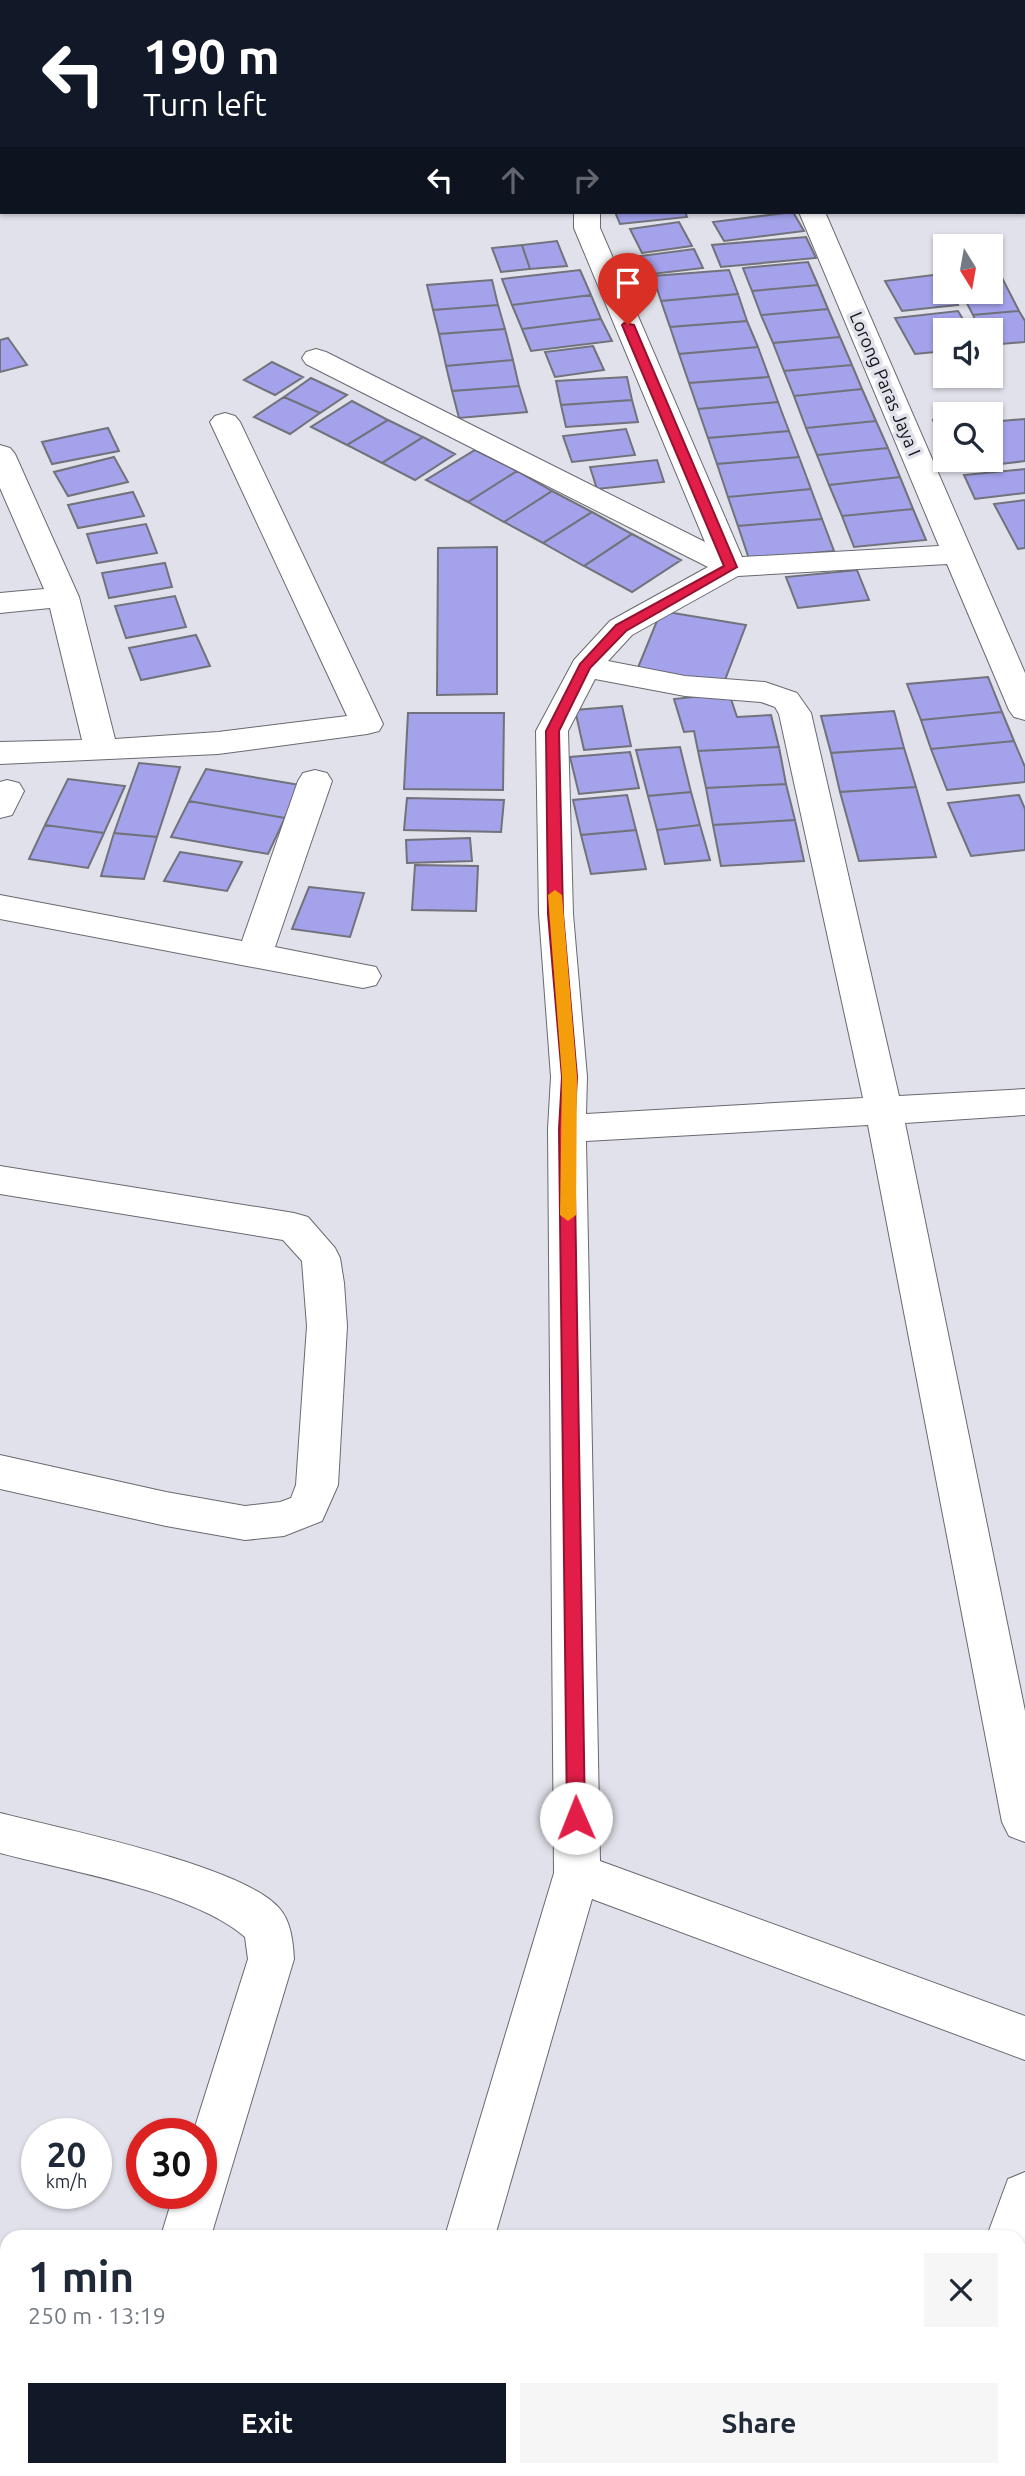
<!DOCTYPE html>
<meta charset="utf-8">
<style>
:root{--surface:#fff;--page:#f6f6f7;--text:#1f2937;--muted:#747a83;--accent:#111827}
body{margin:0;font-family:Ubuntu,sans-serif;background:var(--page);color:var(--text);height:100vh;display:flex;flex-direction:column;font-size:26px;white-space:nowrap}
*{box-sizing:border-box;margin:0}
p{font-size:23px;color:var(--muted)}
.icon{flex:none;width:38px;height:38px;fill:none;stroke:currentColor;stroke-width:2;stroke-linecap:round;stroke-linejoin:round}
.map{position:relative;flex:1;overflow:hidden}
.drawer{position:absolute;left:0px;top:2230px;width:1026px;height:247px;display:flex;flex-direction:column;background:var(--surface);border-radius:21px 21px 0 0;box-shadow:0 2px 5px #0004}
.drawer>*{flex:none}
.hud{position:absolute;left:0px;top:0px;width:1026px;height:214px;box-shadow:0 2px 5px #0004;background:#111827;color:#fff;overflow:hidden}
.needle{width:46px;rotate:169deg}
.controls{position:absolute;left:933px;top:234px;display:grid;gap:14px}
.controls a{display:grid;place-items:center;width:70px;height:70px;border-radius:0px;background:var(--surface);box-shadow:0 2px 5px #0004;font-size:35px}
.speed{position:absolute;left:21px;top:2118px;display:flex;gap:14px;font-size:35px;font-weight:700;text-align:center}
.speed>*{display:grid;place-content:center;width:91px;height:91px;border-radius:50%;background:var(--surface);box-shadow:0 2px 5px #0004;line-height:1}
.speed small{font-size:18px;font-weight:400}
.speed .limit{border:10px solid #d22;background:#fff;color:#111}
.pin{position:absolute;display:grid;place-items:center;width:60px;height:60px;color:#fff;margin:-72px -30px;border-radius:50% 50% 50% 0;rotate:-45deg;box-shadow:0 0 7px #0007}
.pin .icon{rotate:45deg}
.me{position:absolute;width:77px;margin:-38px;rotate:359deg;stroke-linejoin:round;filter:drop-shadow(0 0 5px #0008)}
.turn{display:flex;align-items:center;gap:24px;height:147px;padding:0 28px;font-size:32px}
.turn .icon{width:91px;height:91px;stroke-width:2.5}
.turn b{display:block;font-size:49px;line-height:60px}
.lanes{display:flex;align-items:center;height:66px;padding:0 28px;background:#0003;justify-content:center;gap:35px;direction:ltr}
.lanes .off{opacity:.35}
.round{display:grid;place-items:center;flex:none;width:74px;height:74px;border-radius:0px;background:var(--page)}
.head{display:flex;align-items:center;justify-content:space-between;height:119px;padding:0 28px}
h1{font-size:42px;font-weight:600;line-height:52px}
.button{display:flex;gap:14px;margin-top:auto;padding:14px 28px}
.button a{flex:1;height:80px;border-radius:0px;background:var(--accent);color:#fff;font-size:28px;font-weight:600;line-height:80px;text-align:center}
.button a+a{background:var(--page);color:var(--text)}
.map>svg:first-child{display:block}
</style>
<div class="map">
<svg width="1025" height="2476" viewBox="0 0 1025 2476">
<rect width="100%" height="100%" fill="#e1e1eb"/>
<path fill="#a3a2eb" stroke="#71727a" stroke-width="2" d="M867,0H967L968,2H868Z
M615,212H685L687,217L620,224Z
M793,212L804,231L724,241L713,222Z
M679,222L692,246L642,253L630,229Z
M806,237L816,258L721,267L712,245Z
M557,241L567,266L530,269L522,245Z
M522,245L530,269L501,272L492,248Z
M694,249L703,268L627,277L618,259Z
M808,262L818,285L752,291L743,268Z
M580,270L591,295L512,305L502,279Z
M729,270L738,294L661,301L653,276Z
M999,272L1019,311L973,315L961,292H990V273Z
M941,274L945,282V292H951L958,305L902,311L885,281Z
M492,280L498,305L433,310L427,285Z
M818,285L828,309L761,315L752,291Z
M738,294L747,321L670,327L661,301Z
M591,295L601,319L522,329L512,305Z
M498,305L505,329L439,334L433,310Z
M828,309L840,337L773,343L761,315Z
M958,311L970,331H945V351L915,354L895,318Z
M1019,311L1025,321V342L990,345V331H980L973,315Z
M601,319L612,341L531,351L522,329Z
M747,321L758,347L679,354L670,327Z
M505,329L513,360L446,366L439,334Z
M840,337L852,365L784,371L773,343Z
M8,338L27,365L0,372V340Z
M593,346L604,370L555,377L545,352Z
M758,347L769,377L689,383L679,354Z
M513,360L519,386L452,391L446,366Z
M272,362L303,377L275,395L244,380Z
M852,365L862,389L794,396L784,371Z
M627,377L632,400L561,405L556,381Z
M769,377L778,402L698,409L689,383Z
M311,378L347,395L320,413L284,397Z
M519,386L527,412L459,418L452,391Z
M862,389L876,421L806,428L794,396Z
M284,397L320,413L290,434L254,417Z
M632,400L638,422L566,427L561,405Z
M352,401L388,420L347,445L311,427Z
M778,402L789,431L708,438L698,409Z
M945,419V456L933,420Z
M1025,419V461L1001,464L990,439V422Z
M388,420L423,437L382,463L347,445Z
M876,421L888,448L817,455L806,428Z
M108,428L119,451L52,464L42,442Z
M626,429L635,455L572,462L563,436Z
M789,431L799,457L717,464L708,438Z
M423,437L455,454L415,480L382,463Z
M888,448L900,477L829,485L817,455Z
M475,450L517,471L468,502L426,480Z
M114,457L128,482L68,496L54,472Z
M799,457L811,489L728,497L717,464Z
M657,460L664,482L597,489L590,467Z
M1025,469V493L975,499L964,475Z
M517,471L552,491L504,522L468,502Z
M900,477L913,509L842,516L829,485Z
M811,489L822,519L738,526L728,497Z
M552,491L592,512L543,543L504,522Z
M133,492L144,516L78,528L68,505Z
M1025,500V548L1018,549L994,504Z
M913,509L926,540L854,547L842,516Z
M592,512L632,534L584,566L543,543Z
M822,519L834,551L749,559L738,526Z
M146,524L157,553L97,563L87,534Z
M632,534L681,560L632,592L584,566Z
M497,547V694L437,695L438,548Z
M165,563L172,587L109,598L102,573Z
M857,570L869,600L798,608L786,577Z
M175,596L186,627L126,638L115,606Z
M661,611L746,625L723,685L637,670Z
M196,635L210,666L141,680L129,648Z
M988,677L1002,712L921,720L907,684Z
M729,693L737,717L771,715L779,747L698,751L694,731L684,732L674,699Z
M622,706L631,746L584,750L575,710Z
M894,711L904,748L831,753L821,716Z
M1002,712L1014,741L931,749L921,720Z
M408,713H504L503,790L404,789Z
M1014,741L1025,767V782L947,790L931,749Z
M680,747L691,792L648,796L636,750Z
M779,747L786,784L706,788L698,751Z
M904,748L916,787L840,792L831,753Z
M630,752L639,788L579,794L570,757Z
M139,763L180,767L157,837L114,833Z
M206,769L300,785L285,818L189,801Z
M68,779L125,786L104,833L45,825Z
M786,784L795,820L713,825L706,788Z
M916,787L936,857L859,861L840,792Z
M691,792L700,825L657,830L648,796Z
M627,795L636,830L581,835L573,800Z
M1019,795L1025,809V850L971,856L948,803Z
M407,798L504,800L501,832L404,830Z
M189,801L285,818L268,854L171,837Z
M795,820L804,861L721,866L713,825Z
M45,825L104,833L88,868L29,859Z
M700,825L710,860L665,864L657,830Z
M636,830L646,869L591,874L581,835Z
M114,833L157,837L144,879L101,876Z
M470,838L472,861L407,863L406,840Z
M180,852L242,862L227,891L164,881Z
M415,865L478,866L476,911L412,910Z
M309,887L364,893L350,937L292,929Z"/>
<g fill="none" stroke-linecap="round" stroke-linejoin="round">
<defs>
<path id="minor" d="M0,0H22L2,2V9Z
M989,0H1020L988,2Z
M1024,36H1025V51H1024Z
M574,212H600V228L742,557L939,546L799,212H825L1025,673V720L1014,717L1009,710L947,564L738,576L632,635L608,661L685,676L765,682L797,693L811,713L899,1096L1025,1089V1115L905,1123L1025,1711V1842L1009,1836L1002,1822L868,1125L586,1141L600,1861L1025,2016V2060L592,1899L495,2236H445L554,1873L548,1129L551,1077L539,914L536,731L574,660L610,621L708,567L306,364L302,358L306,352L316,349L326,352L705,542L574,228ZM595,679L685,696L761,702L775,707L779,714L863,1098L586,1114L587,1077L573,914L568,731Z
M225,413L235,416L240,422L383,724L379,731L367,734L218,754L0,764V742L82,740L50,608L0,613V593L44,589L0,488V445L10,448L15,454L79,597L115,739L218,732L347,716L210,422L215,416Z
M315,770L327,773L332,781L275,947L376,967L381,976L376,985L363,988L0,919V895L242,941L298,781L303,773Z
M7,780L19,783L24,791L12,815L0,818V782Z
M0,1166L294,1213L308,1217L335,1248L340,1258L344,1283L347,1326L338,1485L322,1521L284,1536L245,1540L166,1526L0,1489V1455L166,1492L245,1506L280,1502L291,1498L296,1485L307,1326L302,1261L283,1240L0,1194Z
M0,1813C59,1828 244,1866 279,1908C291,1921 293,1942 294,1959L211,2236H161L174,2193H201V2133H193L248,1959L245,1937C194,1892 68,1871 0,1853Z
M1025,2172V2255L1018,2258V2236H987L1008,2179Z
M0,2252L7,2253V2303L0,2302Z
M376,2469H428L426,2476H374Z
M910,2469H962L960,2476H908Z"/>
</defs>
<use href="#minor" stroke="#696971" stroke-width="2"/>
<use href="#minor" fill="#fff" fill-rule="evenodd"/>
</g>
<path fill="#e11d48" stroke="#92132f" stroke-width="2" d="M624,323L634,325L737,567L626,631L590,668L559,731L563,914L577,1077L574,1129L585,1818L583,1824L576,1826L570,1824L567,1818L559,1129L562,1077L548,914L546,731L580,664L616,625L724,566L622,325Z"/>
<path fill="#f59e0b" d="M555,890L562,895L577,1077L576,1215L568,1221L560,1215L562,1077L548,895Z"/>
<g text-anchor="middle" stroke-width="7" stroke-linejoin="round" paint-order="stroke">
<g font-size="18" fill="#151518" stroke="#e1e1eb">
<text transform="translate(885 384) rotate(67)" y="6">Lorong Paras Jaya I</text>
</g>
</g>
</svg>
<div class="controls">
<a><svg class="needle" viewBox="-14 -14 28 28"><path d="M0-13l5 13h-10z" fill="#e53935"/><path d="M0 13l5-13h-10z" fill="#747a83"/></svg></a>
<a><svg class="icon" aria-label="sound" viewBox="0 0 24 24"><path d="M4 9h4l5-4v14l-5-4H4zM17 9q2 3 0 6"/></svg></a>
<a><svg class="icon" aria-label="search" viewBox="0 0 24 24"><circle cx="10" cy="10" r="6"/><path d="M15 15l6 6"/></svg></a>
</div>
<div class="speed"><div>20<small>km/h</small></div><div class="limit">30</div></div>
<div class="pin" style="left:628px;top:325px;background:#d93025"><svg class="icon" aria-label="arrive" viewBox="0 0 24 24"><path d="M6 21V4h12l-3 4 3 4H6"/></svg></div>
<svg class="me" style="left:576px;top:1818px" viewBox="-20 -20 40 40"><circle r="19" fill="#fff"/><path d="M0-13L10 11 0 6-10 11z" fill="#e11d48"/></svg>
<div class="hud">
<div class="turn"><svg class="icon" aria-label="left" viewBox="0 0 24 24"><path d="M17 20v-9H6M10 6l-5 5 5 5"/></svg><div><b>190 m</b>Turn left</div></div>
<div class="lanes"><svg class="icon" aria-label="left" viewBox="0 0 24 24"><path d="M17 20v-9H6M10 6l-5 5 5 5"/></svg><svg class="icon off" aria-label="ahead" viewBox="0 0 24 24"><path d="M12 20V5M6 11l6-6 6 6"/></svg><svg class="icon off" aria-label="right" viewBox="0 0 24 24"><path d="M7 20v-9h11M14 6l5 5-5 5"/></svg></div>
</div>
<section class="drawer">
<div class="head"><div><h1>1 min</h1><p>250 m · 13:19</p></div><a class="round"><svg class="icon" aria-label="close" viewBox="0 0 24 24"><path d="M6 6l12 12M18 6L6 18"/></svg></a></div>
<div class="button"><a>Exit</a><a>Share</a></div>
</section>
</div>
